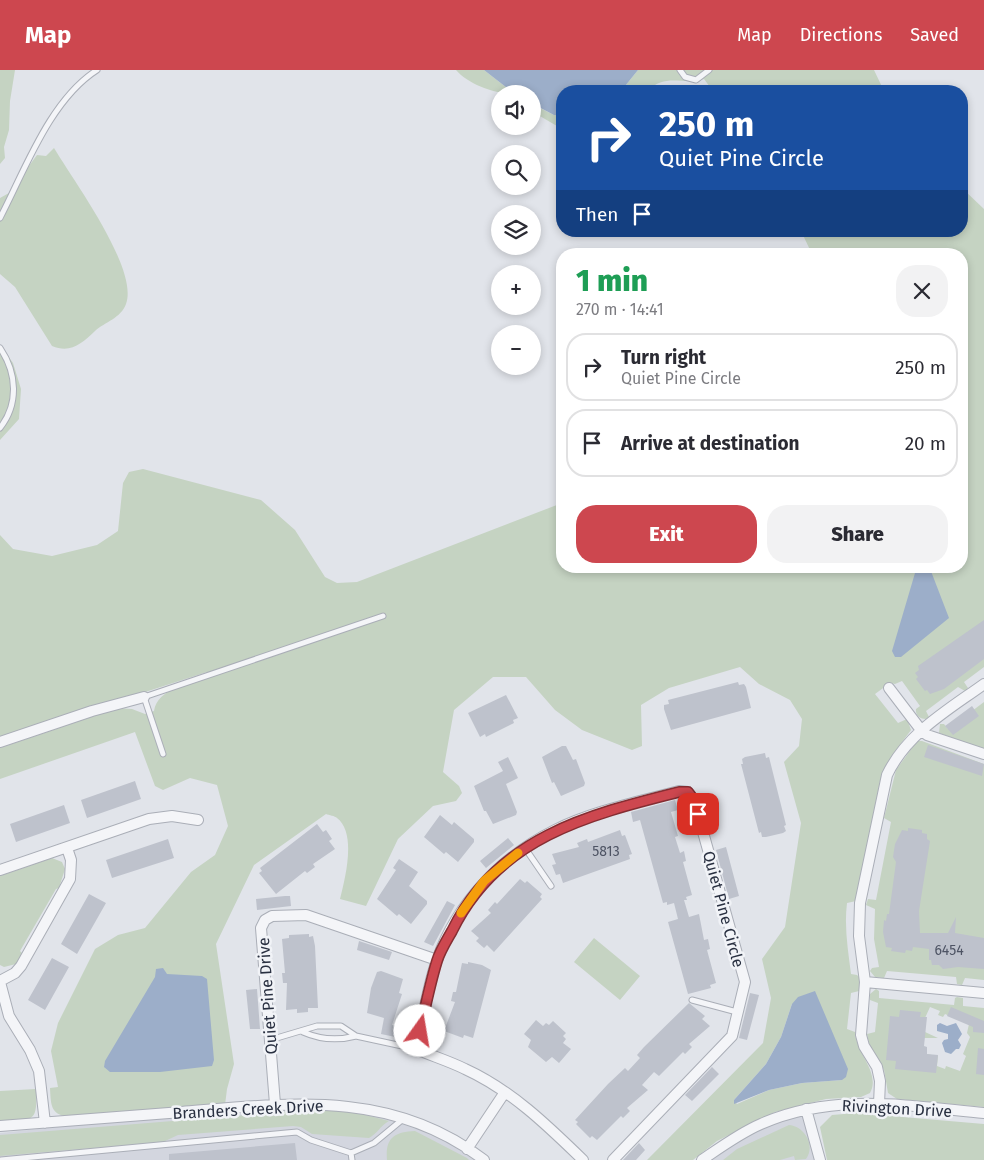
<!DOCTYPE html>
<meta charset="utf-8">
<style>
:root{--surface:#fff;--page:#f2f2f3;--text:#2b2b33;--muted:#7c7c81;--line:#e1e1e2;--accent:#cd474f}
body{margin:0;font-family:"Fira Sans",sans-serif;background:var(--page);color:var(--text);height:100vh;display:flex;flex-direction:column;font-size:19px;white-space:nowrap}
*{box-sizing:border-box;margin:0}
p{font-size:16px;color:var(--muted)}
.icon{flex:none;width:28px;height:28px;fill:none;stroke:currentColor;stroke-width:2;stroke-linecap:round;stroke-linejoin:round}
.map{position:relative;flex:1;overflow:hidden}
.sheet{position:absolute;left:556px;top:178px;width:412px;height:325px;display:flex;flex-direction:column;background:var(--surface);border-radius:20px;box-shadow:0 2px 8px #0003}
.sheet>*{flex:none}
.banner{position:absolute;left:556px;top:15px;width:412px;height:152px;border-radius:20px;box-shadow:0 2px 8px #0003;background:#1a4fa0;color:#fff;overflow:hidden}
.fabs{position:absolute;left:491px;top:15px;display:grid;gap:10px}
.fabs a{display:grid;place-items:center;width:50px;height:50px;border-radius:50%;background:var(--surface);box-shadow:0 2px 8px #0003;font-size:25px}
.pin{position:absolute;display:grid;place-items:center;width:42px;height:42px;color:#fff;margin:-21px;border-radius:10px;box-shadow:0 2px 8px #0006}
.me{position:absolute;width:55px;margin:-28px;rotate:13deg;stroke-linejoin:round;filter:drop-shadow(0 0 4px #0008)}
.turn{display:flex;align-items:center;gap:18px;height:105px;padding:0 20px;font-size:22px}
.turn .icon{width:65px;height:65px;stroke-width:2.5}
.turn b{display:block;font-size:35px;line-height:42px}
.then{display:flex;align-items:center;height:48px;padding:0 20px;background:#0003;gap:10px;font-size:19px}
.round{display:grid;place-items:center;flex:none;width:52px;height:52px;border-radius:20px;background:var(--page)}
.summary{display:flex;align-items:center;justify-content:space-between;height:85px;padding:0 20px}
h1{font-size:30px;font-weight:800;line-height:38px;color:#1e9e55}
.button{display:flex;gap:10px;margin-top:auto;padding:10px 20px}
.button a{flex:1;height:58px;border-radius:20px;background:var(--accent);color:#fff;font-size:20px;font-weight:800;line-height:58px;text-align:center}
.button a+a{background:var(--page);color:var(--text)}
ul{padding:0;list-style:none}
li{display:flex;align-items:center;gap:15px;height:68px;margin:0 10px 8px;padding:0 10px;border:2px solid var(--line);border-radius:20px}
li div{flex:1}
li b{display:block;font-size:19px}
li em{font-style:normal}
header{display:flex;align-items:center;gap:30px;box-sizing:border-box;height:70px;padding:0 25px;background:var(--accent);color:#fff}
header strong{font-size:24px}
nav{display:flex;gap:28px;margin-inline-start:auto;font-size:18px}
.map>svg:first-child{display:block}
</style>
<header>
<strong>Map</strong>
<nav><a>Map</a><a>Directions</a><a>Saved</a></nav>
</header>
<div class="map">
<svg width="984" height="1090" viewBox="0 0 984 1090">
<rect width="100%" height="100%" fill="#e1e4ea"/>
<path fill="#d3d6df" d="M275,1034L339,1035L404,1048L482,1090H0V1063Z
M806,1040L819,1090H703L728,1073Z"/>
<path fill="#c5d3c2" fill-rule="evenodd" d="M0,0H15L10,31L9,60L4,77L5,88L0,94Z
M456,0H484L515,24C496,24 469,15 456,0Z
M638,0H874L884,21H713L704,9C683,16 667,2 647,21H621Z
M532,34L554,45L562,46V59L533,42Z
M54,78C73,110 139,199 126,234C121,248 105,252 95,261C82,273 71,284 52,276L15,217L0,204V128L9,123L37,85L46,86Z
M963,119L984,139V597L964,612L968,618L965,621L958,617L926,641L929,647L926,649C920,649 915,645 916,639L920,636L902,611L895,614L890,613L875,624L898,653L907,649L911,660L891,687L880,711L856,831L847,833C844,857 848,880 851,904L857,905L859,907V921L851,923L847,959L855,962C856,983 881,1003 870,1023L861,1027L826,1029L775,1042L717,1071L693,1090H647L763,973L771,928L762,889L785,857L801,753L784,692L799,676L802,649L790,630L759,614L740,597L669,618L641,635L642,676L632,680L582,660L555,640L526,607H493L454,640L443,702L459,716L462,723L456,731L433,736L398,769L366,836L340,829C345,809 357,763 337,748C335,746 329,745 326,744L254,795L216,874L234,994L227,1019L225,1035L68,1047C50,1044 51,1034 50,1018L58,1017L51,981L58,953L95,879L118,865L145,858L191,802L215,785L228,756L217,715L190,708L163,720L155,716L135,662L0,709V678L118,638L132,639L145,644L154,641C158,617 190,616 207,602L0,669V465L13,479L52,486L97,475L118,461L123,413L129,402L143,399L261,430L295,460L325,507L337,513L357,512L562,433V496H962V184H812L801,161H962ZM792,934L842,1010L802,1013L769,1020L737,1034L734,1030L766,994L781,967Z
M0,275L13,293L21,319L19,349L0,370Z
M984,632V679L939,663L940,654H944L948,659Z
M917,671H922L984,694V910L965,908L962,915L957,914L956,907L887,901L884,908L875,907L870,901L872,898L879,897L874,869L875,839L866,835L868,829L876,830L891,752L884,748L896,700Z
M52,788L62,792L65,799L59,818L56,819L20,881L22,883L16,894L4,897L0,895V806Z
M594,868L640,906L620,930L574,892Z
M876,919L879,921V928L954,935L955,928L957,927L963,928V936L984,938V1037L897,1029L888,1023L884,1000L869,974L867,964L875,962L878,933L870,930V924ZM930,937L940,941L938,945L943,947L945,944L969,954L967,963L970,967L963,984L966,986L960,1001L946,996L945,999L937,996L938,986L926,984L921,976L922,968H938L925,962V948Z
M36,1019C38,1055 32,1049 0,1052V1021Z
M319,1039L358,1043L389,1051C380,1056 377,1064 369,1068L312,1064L301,1057L293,1056L178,1065L163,1072L0,1086V1065Z
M856,1043L984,1054V1090H827L820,1057L832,1045Z
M789,1055C804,1056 816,1075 806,1089L795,1090L794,1086L780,1090H723L737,1079Z
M415,1061L467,1088L469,1090H387C385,1068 394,1062 415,1061Z"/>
<path fill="#9caec9" d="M484,0H638L621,21H562V46L554,45L533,34L532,24H515Z
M919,496H929L949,548L901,587H895L892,581L915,503Z
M163,898L167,904L202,906L207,909L214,990L212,996L160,1002H110L104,997L105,991L155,907L156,899Z
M815,921L848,999L846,1007L842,1010L802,1013L769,1020L734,1034V1030L766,994L781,967L792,934L798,927Z
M940,953L947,956L956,953L962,964L958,970L961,975L959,979H956L951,984L945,982L942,973L944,970L948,969V964L937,961V955Z"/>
<path fill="#bec2cc" d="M984,550V589L944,619L930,624L927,620L925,621L916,609L918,607L915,603L919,600L918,596Z
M738,612L739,615L744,614L746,617L751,638L671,660L664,639V635L669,634L668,630Z
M506,625L518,648L513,650L514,653L486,667L485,664L480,667L468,643Z
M972,636L979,646L953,665L945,656Z
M928,675L984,694L982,706L924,687Z
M562,676H566L573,690L576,689L585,713L584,716L561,726L554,712L552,713L542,687Z
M765,683L766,688L769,687L786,755L784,756L786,761L783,763L766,767H762L761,762L759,763L741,694H743L742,689L745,687Z
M508,687L518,708L506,714L517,742L516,745L493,754L486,741H484L474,716L503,701L498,692Z
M135,711L141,729L87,748L81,730Z
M675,730L678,740L671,742L678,766L675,767L680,783L684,781L686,791L683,792L692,825L686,827L687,830H684L689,847L699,844L704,870L708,869L710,879L707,880L716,913L710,915L711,918L688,924L668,852L678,849L674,833L667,835V832L663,833L640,750L633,752L631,742Z
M64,735L70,753L16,772L10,754Z
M440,745L452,755L454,752L474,769V772L458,792L446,782L444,784L424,767Z
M317,754L323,762L326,760L332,769L329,771L335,779L313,794L315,797L307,803L305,801L276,824L259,803L262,801L260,798Z
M908,758L922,760V763L927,764V769L930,771L919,841L920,863H948L956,847L955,863L984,868V899L958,897L943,899L939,895H932L931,890H929V879L913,877L912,881L906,880L905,883L891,881L892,878L886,877L883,862L884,850L886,851L887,844H889L896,792L893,787L895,774L902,760L908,761Z
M620,760L622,766L625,765L632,784L629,785L630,789L563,813L560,804L556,805L552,795L556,794L552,784L579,777L577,773L587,769L588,772Z
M508,768L514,775L486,798L480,791Z
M168,769L174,788L112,808L106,790Z
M726,777L739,826L729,829L716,780Z
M399,789L418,802L409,816L427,831V834L411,854L399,844L397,846L377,829L396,800L393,798Z
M520,809L525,813L527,811L542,824L540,827L542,829L494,882L487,875L484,878L476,871L479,868L471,861L491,843L488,840L495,832L497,834Z
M89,824L106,833L77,884L61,874Z
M285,826H290L291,836L257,840L256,829Z
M447,831L455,835L433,876L424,872Z
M309,864V867L313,866L315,876L318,938H308V942L297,943V939L286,940L287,913H283L282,903H285L282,869L289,868V865Z
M359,871L392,882L389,890L357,880Z
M52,888L69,897L45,940L28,930Z
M468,892L482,895L491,900L473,968L464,965L463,968L444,961L455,932L451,931L453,922H456L462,893L468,894Z
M381,901L403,909L399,923L402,924L392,955L407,958L405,969L381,964L384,948L367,943L371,918L377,902Z
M257,919L260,959H250L246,920Z
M750,923L759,925L747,970L739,968Z
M689,933L705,946L702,949L710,956L689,974L692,977L685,984L683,982L659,1006L654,1002L642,1015L648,1020L627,1038L630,1041L623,1048L621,1046L597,1070L592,1066L590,1068L576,1054L578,1052L575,1050L608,1014L625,998L628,1001L640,988L637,985L644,977Z
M951,937L984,951V963L973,962V957L947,946Z
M900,940L921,942L920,947H927L924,976L927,977V984L938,985L936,1003L895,999L896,991L886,990L890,946L899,947Z
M536,950L543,956L546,953L549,955L553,951L566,963L563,966L566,969L563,973L571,979L559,993L552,987L546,992L528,977L531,970L524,964Z
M978,978L984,979V1005L976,1004Z
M712,997L719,1004L692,1031L685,1025Z
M295,1073L297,1090H169V1084Z
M639,1073L645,1080L636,1090H623Z"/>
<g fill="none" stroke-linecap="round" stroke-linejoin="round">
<defs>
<path id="lane" d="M680,0L685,7L696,10L709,0
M0,148C25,100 50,30 97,0
M0,278C17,303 19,334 0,358
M163,684L144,627L383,546
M525,778L551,816
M692,930L737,942
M303,962C321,970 337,971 356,966
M270,970L317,956H341L356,966L416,979
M1,1090L297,1062L311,1070L351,1083
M352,1090L351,1083L374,1073L403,1049"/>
<path id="street" d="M889,618L921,660L927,665L984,684
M0,672L92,641L144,627
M0,800L149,749L172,746L198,750
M0,911L15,903L21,896L70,809L71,790L67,778
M0,912L9,946L30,980L39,1001L45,1053
M865,912L984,923
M275,1034L261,858L265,850L272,846L306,845L437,890
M879,1034L880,1011L877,997L864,976L861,965L865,912L859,866L860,833L887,705C907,663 948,640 984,614
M806,1039L820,1090
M0,1056C61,1051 121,1047 182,1042C289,1033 392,1019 484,1090
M467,1079L505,1022
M583,1090C547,1055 511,1020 465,999C449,991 432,986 416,979C423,950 427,918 437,890C457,833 501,787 555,760C593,741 638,732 679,721L688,722L694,730L745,912L732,966L613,1090
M702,1090C721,1077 740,1063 761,1054C833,1022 909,1036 984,1043"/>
</defs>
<use href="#lane" stroke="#aaaeb7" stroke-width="7"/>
<use href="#street" stroke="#aaaeb7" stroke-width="12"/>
<use href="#lane" stroke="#f4f5f8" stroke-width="5"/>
<use href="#street" stroke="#f4f5f8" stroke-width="10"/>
</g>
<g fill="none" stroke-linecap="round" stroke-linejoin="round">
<defs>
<path id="route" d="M420,961C425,938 430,914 437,891C440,881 447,870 452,861C497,768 587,745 679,722H688L694,730L698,744"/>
</defs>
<use href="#route" stroke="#852e33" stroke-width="12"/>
<use href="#route" stroke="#cd474f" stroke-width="9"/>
<path stroke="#f59e0b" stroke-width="9" d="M461,843L484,811L518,783"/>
</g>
<g text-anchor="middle" stroke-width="5" stroke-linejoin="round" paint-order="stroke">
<g font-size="14" fill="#4e5464">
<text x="606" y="786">5813</text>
<text x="949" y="885">6454</text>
</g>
<g font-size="16" fill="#293041" stroke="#f1f3f7">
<text transform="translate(724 839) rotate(75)" y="6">Quiet Pine Circle</text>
<text transform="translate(267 926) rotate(-94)" y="6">Quiet Pine Drive</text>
<text transform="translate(897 1038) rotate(3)" y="6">Rivington Drive</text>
<text transform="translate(248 1039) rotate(-3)" y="6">Branders Creek Drive</text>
</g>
</g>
</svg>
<div class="fabs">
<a><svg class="icon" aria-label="sound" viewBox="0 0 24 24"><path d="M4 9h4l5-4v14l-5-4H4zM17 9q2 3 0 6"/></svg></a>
<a><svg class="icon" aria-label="search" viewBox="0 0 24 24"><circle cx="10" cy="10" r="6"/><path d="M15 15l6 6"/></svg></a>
<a><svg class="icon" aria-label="layers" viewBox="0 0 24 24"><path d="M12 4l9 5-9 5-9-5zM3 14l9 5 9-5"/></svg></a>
<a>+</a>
<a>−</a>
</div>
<div class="pin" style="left:698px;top:744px;background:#d93025"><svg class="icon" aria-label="arrive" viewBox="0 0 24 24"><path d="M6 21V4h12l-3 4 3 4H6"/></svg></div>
<svg class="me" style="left:420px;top:961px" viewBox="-20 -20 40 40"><circle r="19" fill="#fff"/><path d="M0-13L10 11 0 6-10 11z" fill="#cd474f"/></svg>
<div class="banner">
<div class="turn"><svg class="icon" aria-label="right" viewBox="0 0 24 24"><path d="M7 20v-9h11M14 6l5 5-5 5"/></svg><div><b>250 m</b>Quiet Pine Circle</div></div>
<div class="then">Then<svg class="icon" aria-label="arrive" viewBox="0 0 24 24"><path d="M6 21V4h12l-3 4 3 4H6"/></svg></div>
</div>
<section class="sheet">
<div class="summary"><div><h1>1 min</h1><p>270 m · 14:41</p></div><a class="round"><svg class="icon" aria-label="close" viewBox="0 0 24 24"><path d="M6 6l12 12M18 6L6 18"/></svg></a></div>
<ul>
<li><svg class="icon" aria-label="right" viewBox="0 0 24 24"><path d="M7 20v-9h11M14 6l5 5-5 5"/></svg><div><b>Turn right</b><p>Quiet Pine Circle</p></div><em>250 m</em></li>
<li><svg class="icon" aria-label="arrive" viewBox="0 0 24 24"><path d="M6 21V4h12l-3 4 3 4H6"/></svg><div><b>Arrive at destination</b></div><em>20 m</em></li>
</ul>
<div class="button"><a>Exit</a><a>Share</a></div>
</section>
</div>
